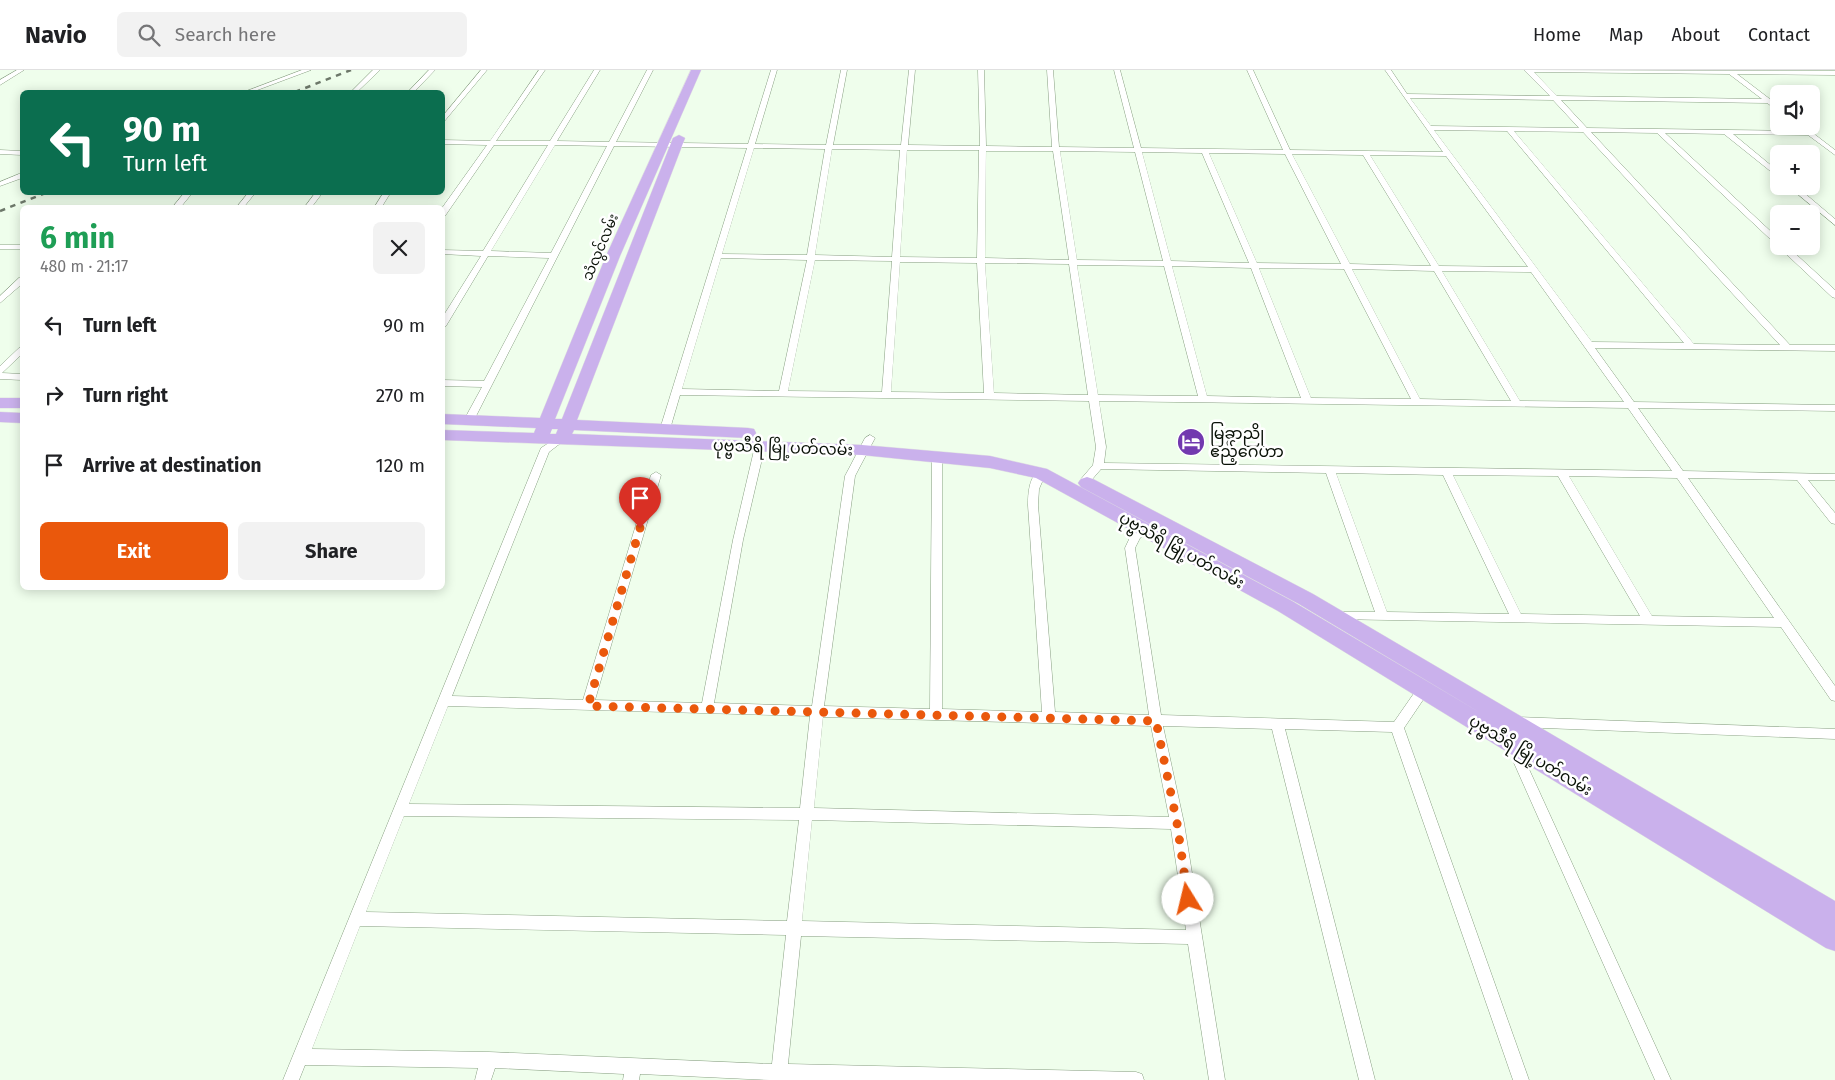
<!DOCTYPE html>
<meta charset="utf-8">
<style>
:root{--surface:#fff;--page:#f2f2f2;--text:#202124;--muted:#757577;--line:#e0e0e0;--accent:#ea580c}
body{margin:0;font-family:"Fira Sans","Noto Sans Myanmar",sans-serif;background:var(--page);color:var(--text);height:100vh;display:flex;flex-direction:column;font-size:19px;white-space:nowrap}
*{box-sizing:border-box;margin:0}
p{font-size:16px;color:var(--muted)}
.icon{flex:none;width:28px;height:28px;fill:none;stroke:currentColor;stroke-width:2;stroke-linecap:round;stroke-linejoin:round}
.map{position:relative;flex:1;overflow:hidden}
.sheet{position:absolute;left:20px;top:135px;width:425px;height:385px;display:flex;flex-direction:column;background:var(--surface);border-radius:8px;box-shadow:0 2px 12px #0003}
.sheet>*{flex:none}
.guide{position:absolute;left:20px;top:20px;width:425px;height:105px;border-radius:8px;box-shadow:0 2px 12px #0003;background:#0b6e4f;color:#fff;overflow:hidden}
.buttons{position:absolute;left:1770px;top:15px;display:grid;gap:10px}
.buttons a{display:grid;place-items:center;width:50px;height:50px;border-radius:8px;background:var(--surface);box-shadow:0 2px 12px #0003;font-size:25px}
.pin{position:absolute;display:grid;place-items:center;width:42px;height:42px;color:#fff;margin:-51px -21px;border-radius:50% 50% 50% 0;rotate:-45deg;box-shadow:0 0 5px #0007}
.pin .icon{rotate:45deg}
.me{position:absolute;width:55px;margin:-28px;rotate:351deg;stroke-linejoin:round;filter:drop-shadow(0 0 4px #0008)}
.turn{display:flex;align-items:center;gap:18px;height:105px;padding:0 20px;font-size:22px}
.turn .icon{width:65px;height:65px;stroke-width:2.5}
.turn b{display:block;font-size:35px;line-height:42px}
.round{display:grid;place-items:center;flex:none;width:52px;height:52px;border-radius:8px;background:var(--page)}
.summary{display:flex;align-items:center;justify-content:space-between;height:85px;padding:0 20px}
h1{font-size:30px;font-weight:700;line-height:38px;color:#1e9e55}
.primary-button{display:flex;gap:10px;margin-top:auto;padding:10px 20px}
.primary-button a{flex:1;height:58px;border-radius:8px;background:var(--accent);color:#fff;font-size:20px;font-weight:700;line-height:58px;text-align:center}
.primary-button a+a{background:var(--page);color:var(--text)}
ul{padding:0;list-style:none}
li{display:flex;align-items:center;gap:15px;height:70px;padding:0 20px}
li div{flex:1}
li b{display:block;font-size:19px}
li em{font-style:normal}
header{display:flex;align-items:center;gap:30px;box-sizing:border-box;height:70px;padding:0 25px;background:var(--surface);border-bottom:1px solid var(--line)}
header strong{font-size:24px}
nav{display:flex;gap:28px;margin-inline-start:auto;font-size:18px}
.search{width:350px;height:45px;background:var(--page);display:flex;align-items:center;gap:12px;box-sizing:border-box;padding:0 18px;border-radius:8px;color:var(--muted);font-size:19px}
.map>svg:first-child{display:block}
</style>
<header>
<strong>Navio</strong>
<div class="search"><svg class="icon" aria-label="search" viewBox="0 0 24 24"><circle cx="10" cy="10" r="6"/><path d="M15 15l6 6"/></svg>Search here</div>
<nav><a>Home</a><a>Map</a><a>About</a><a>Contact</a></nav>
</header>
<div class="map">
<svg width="1835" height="1010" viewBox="0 0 1835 1010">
<rect width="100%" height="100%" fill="#effeec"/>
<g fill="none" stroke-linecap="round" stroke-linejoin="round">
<defs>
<path id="minor" d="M17,0H24L0,15V10Z
M302,0H311L252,22H244Z
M373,0H380L357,22H351Z
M429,0H435L414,22H408Z
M481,0H487L442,54V47Z
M539,0H545L496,71H550L594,0H600L557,71L609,72L647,0H653L616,72L748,74L771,0H777L755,74L826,75L841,0H847L833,75H901L909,0H915L908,75L980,76L978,0H984L986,76L1052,77L1047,0H1053L1059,77L1134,78L1114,0H1120L1141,78L1283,80L1247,0H1253L1290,80L1443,82L1385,0H1391L1407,24L1550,26L1524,0L1835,1V5L1737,4L1779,36V41L1767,33L1561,30L1587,58L1803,61L1802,59L1805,57L1835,80V85L1808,65L1733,64L1779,102V108L1724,64L1665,63L1779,169V176H1787L1835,220V228L1832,227L1657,63L1591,62L1790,275H1835V281L1595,278L1634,332L1835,335V341L1638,338L1683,401L1835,404V410H1808L1835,443V454L1831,453L1797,410L1688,408L1835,616V631L1831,630L1781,557L1333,549L1331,546L1333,543L1337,542H1375L1326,403L1101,399L1089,413H1081L1080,411L1081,409L1093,395L1096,377L1089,331L680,325L670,359L665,362L662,361L660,359L747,78L614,76L474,350L472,352H466L464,350L482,317L442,316V310L484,311L549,188L488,186L446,256L442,258V248L481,186L442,184V180L483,181L548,75H494L445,146H442V138L487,75L442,74V70L490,71ZM1534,2L1729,4L1762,29L1557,26ZM1410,28L1553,30L1579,58L1431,56ZM1434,60L1507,61L1684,273L1592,272ZM1514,61L1583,62L1780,275L1694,274ZM555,75L607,76L551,183L491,181ZM754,78L825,79L807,185L722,184ZM832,79L900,80L892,187L815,185ZM907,80H979L977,188L900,187ZM986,81H1053L1069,190L985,188ZM1060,81L1135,82L1163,191L1077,190ZM1142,82L1202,83L1249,193L1171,191ZM1209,83L1285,84L1341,194L1257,193ZM1292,84L1363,85L1431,196L1350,194ZM1370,85L1446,86L1528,197L1439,196ZM721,188L807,190L779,321L682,319ZM815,190L892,191L882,322L788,321ZM900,192L977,193L984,323L891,322ZM985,193L1069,194L1088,325L994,323ZM1077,195L1164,196L1198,326L1098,325ZM1172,196L1251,198L1301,328L1207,326ZM1259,198L1344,199L1411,329L1311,328ZM1352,199L1434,201L1511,331L1420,329ZM1442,201L1531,202L1624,332L1520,331ZM1099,331L1628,338L1672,401L1104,393L1106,377ZM1336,403L1443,405L1509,544L1387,542ZM1453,405L1558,406L1640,546L1521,544ZM1569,406L1677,408L1774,548L1652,546Z
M0,80L21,81L22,85L0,84Z
M19,104H22V108L0,116V112Z
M1788,116H1796L1835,149V155Z
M185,122H193L180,138H172Z
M249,122H256L243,138H236Z
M316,122H323L311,138H304Z
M384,122H391L381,138H374Z
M0,175H22V179H0Z
M19,208H22V214L0,233V226Z
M22,277V284L2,303L22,304V310L0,309V296L19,278Z
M870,365L875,368L855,406L824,636L930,639L932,387L937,384L942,387V639L1042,642L1028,435C1028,424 1029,404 1041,400L1045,401L1046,403L1039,419L1038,435L1055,642L1149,645L1125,478L1132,463L1146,456L1151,460L1140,468L1135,478L1161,645L1394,652L1419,616L1423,615L1427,616L1429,620L1427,624L1404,658L1529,1010H1513L1392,662L1285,659L1375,1010H1359L1272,659L1163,656L1184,753L1225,1010H1209L1188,874L801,866L788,994L1136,1002L1142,1004L1144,1010H770L640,1004L639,1010H623L624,1004L495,998L491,1010H475L478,998L305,995L299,1010H283L541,378L558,367H564L566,369L549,382L452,626L583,630L651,405L656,402L661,405L595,630L702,633L733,470L755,376L760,373L765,376L743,470L714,633L812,636L845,406L865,368ZM448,636L810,646L800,738L409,734ZM823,647L1151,656L1169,747L814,738ZM404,746L799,750L787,851L366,842ZM812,750L1171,759L1186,860L802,851ZM360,856L786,865L772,994L489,982L312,979Z
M1517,647L1835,659V669L1517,657L1512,656L1511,652L1512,648Z
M1512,670L1517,671L1518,675L1671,1010H1655L1506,675L1507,671Z"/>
<path id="primary" d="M691,0H701L620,186L555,349H562L673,68L679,65L685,68L577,350L748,358L754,359L756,363L754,367L748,368L574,360L572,364L862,375L990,386L1047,399L1292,531L1484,645L1299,534L1081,417L1078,413L1081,409L1087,407L1093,409L1313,524L1835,831V881L1826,878L1278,541L1036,408L990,398L862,385L442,370V360L534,363L536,358L442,354V344L540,348L606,186ZM552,359H558L556,364H550Z
M0,328H22V338H0Z
M0,342L22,343V353L0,352Z"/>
</defs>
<use href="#minor" stroke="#889f82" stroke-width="1"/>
<use href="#primary" stroke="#e1e2e1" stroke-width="1"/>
<use href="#minor" fill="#fff" fill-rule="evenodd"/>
<use href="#primary" fill="#cab1ec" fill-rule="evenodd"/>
<path stroke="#6d786a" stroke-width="2.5" stroke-dasharray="5.5 5.5" stroke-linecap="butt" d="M295,22L351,0
M0,141L48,122"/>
</g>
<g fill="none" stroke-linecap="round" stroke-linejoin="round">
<path stroke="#ea580c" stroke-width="9" stroke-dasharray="0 16.2" d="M640,458L588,636L1156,651L1177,753L1188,829"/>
</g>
<defs>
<symbol id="hotel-disc" viewBox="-11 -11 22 22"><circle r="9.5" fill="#7239af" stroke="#fff"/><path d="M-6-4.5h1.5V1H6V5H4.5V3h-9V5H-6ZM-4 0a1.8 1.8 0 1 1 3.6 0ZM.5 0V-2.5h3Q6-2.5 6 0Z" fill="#fff"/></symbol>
</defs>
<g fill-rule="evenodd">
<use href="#hotel-disc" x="1175" y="356" width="32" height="32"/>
</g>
<g text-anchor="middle" stroke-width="5" stroke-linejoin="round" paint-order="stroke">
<g font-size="14" fill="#091107" stroke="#fff">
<text transform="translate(600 177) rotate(-67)" y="5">သံလွင်လမ်း</text>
</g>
<g font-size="16" fill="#091107" stroke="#fff" text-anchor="start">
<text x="1210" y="369">မြခွာညို<tspan x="1210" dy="18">ဧည့်ဂေဟာ</tspan></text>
</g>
<g font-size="16" fill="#091107" stroke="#fff">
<text transform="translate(783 377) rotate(2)" y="6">ပုဗ္ဗသီရိ မြို့ပတ်လမ်း</text>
<text transform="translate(1182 480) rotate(29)" y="6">ပုဗ္ဗသီရိ မြို့ပတ်လမ်း</text>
<text transform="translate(1531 685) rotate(31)" y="6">ပုဗ္ဗသီရိ မြို့ပတ်လမ်း</text>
</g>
</g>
</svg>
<div class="buttons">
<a><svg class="icon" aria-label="sound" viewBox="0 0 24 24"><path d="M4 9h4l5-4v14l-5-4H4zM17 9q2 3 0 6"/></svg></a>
<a>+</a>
<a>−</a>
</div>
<div class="pin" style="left:640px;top:458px;background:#d93025"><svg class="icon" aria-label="arrive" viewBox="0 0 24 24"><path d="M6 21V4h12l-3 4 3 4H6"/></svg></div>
<svg class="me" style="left:1188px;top:829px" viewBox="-20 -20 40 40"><circle r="19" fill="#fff"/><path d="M0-13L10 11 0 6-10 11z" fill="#ea580c"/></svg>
<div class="guide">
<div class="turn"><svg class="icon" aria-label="left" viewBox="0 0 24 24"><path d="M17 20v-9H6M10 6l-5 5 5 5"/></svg><div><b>90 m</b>Turn left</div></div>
</div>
<section class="sheet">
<div class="summary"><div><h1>6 min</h1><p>480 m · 21:17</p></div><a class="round"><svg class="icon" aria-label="close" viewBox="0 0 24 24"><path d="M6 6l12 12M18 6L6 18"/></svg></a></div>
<ul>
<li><svg class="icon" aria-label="left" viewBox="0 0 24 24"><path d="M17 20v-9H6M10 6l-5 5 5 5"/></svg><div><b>Turn left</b></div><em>90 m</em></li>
<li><svg class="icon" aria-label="right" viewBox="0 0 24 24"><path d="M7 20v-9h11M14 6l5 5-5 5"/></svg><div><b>Turn right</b></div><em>270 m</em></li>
<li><svg class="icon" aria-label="arrive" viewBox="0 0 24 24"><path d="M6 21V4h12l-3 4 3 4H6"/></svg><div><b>Arrive at destination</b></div><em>120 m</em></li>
</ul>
<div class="primary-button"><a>Exit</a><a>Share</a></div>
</section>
</div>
